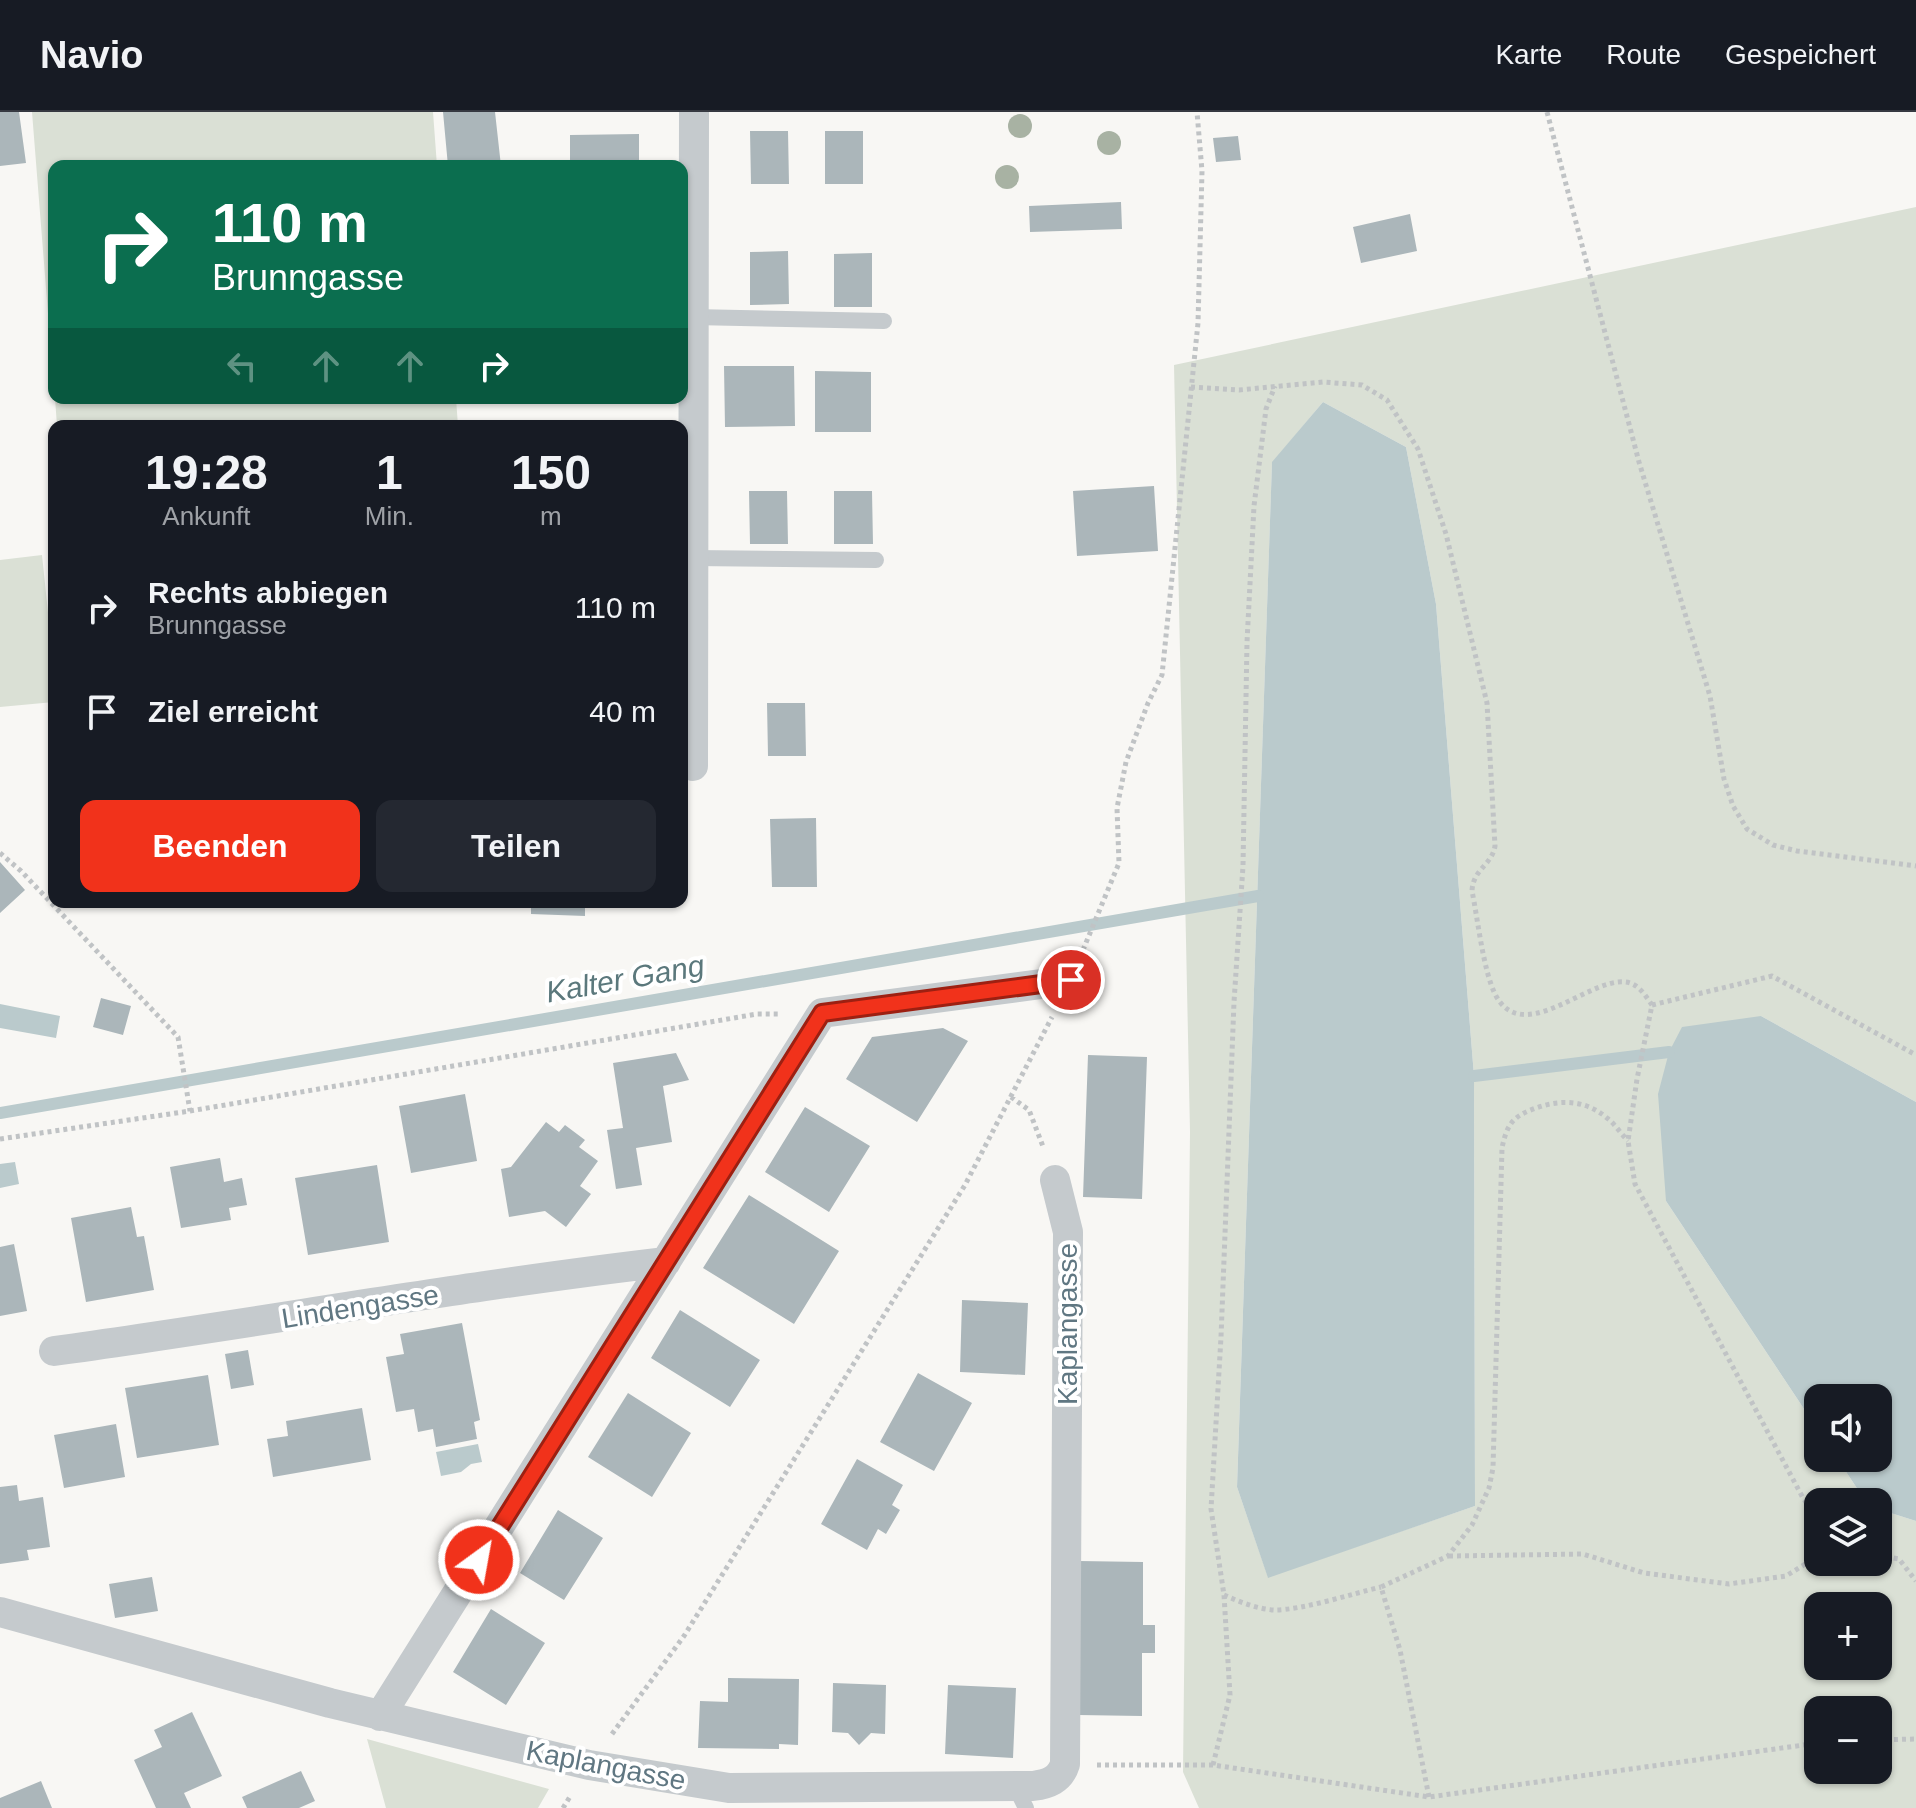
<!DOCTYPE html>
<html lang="de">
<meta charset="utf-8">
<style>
:root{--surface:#171b24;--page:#242831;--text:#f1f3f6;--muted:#9ea1a6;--line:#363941;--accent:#f1321b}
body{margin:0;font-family:Helvetica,sans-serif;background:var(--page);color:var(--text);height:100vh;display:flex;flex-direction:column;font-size:30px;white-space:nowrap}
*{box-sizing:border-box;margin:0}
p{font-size:26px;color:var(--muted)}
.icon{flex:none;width:44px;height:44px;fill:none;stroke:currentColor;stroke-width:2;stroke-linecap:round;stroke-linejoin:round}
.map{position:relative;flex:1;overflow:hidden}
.details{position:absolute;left:48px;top:308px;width:640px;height:488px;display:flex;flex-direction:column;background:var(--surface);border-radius:16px;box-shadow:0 2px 6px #0004}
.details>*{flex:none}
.banner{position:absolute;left:48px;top:48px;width:640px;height:244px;border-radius:16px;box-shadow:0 2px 6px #0004;background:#0b6e4f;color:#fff;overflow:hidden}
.fabs{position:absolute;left:1804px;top:1272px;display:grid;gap:16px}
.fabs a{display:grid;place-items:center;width:88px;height:88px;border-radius:16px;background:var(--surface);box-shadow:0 2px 6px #0004;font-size:40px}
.pin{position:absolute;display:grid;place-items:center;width:68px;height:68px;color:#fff;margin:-34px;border:4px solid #fff;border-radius:50%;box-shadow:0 2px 8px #0007}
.me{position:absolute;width:88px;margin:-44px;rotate:32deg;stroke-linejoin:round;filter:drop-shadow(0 0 6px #0008)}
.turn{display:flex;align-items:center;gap:28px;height:168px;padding:0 32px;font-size:36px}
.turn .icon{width:104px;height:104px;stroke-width:2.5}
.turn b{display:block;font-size:56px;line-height:68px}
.lanes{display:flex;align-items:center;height:76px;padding:0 32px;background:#0003;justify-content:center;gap:40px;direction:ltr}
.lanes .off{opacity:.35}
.eta{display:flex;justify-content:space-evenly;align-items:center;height:136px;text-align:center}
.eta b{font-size:48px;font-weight:800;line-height:56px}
.button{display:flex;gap:16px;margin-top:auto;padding:16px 32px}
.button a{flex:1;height:92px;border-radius:16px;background:var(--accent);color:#fff;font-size:32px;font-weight:800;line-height:92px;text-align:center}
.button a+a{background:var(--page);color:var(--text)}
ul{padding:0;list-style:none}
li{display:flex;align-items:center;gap:24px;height:104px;padding:0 32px}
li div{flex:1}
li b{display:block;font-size:30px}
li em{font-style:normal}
header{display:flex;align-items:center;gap:48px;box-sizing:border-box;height:112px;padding:0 40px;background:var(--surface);border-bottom:2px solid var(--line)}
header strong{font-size:38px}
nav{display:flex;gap:44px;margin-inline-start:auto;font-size:28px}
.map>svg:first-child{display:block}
</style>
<header>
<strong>Navio</strong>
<nav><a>Karte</a><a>Route</a><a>Gespeichert</a></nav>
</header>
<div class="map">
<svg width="1916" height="1696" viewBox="0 0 1916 1696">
<rect width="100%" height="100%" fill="#f8f7f4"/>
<path fill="#dae0d5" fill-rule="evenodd" d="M32,0H433L437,54H54V277Z
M1916,95V990L1761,904L1666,1089L1818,1318V1346H1837L1866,1390H1818V1450H1878V1397L1916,1409V1696H1199L1183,1660L1190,1020L1174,253ZM1323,290L1406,335L1436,492L1474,964L1475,1394L1268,1465L1237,1375L1272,351ZM1818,1494H1878V1554H1818ZM1818,1598H1878V1658H1818Z
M55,286H456L458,314H57Z
M42,443L54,558V590L0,595V448Z
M367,1627L549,1677L538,1696H386Z"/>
<path fill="#bacacc" d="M1323,290L1406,335L1436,492L1474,964L1475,1394L1268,1466L1237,1375L1272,350Z
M0,892L60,904L56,926L0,916Z
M1761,904L1916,990V1409L1878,1397V1390H1866L1837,1346H1878V1286H1818V1318L1666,1089L1658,982L1669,940L1682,915Z
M15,1050L19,1072L0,1076V1052Z
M478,1332L482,1350L471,1352L461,1360L441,1364L436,1340Z"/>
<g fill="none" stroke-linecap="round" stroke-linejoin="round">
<path stroke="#bacacc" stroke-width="12" d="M1474,964L1669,940
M0,1001L1258,784"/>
</g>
<path fill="#abb6ba" d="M0,0H19L26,51L0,54Z
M443,0H495L501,54H448Z
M750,19H788L789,72H751Z
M825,19H863V72H825Z
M639,22V54H570V23Z
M1238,24L1241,48L1216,50L1213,26Z
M1121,90L1122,117L1030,120L1029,94Z
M1410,102L1417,139L1361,151L1353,115Z
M788,139L789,192L750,193V140Z
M872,141V195H834V142Z
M724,254H794L795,314L725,315Z
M815,259L871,260V320H815Z
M1154,374L1158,439L1077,444L1073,379Z
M749,379H787L788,432H750Z
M834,379H872L873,432H834Z
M767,591H805L806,644H768Z
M816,706L817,775H772L770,707Z
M0,750L25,778L0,801Z
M531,790H585V804L531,802Z
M101,886L131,894L123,923L93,915Z
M943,916L968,929L917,1010L846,967L872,925Z
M676,941L689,968L663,974L672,1030L636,1036L642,1073L616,1077L607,1018L623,1016L613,951Z
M1088,943L1147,945L1142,1087L1083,1085Z
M465,982L477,1049L411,1061L399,994Z
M805,995L870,1034L829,1100L765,1060Z
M546,1010L559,1020L565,1013L585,1028L579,1035L598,1049L580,1074L591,1082L566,1115L545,1099L509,1105L501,1057L511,1055Z
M220,1046L224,1070L242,1066L247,1093L229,1096L231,1108L181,1116L170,1055Z
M377,1053L389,1130L308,1143L295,1066Z
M749,1083L839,1139L794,1212L703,1156Z
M131,1095L137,1125L144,1124L154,1178L86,1190L71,1106Z
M14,1132L27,1199L0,1204V1135Z
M962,1188L1028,1191L1025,1263L960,1260Z
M680,1198L760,1248L730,1295L651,1246Z
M462,1211L480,1308L474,1310L477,1327L436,1335L433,1317L418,1320L414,1297L396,1300L386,1245L404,1242L400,1222Z
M248,1238L254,1273L231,1277L225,1242Z
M918,1261L972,1291L934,1359L880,1330Z
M208,1263L219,1333L137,1346L125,1276Z
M628,1281L691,1321L652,1385L588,1345Z
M362,1296L371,1348L273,1365L267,1327L288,1324L286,1309Z
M116,1312L125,1365L64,1376L54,1323Z
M857,1347L903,1373L892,1393L900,1398L886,1422L878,1417L867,1438L821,1412Z
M17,1373L19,1389L43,1385L50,1435L27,1438L29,1448L0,1452V1375Z
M558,1398L603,1426L564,1488L520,1461Z
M1079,1449L1143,1450V1513H1155V1541H1142V1604L1078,1603Z
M152,1465L158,1499L115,1506L109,1472Z
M491,1497L545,1531L506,1593L453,1560Z
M728,1566L799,1567L798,1633L779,1632V1637L698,1636L700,1589L728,1590Z
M833,1571L886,1573L885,1622L871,1621L859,1633L848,1621L832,1620Z
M948,1573L1016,1576L1013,1646L945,1642Z
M192,1600L222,1664L184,1681L191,1696H156L134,1648L162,1635L154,1618Z
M301,1659L315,1689L299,1696H247L242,1685Z
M41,1669L52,1696H0V1686Z"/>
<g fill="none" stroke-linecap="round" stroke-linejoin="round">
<path stroke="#c0c3c5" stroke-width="5" stroke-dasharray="4 4" stroke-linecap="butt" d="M1547,0L1639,350L1710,584L1724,667L1733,694L1747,717L1773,733L1797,739L1916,754
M1191,275L1239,278L1323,270L1362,273L1387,288L1418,337L1446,422L1487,591L1495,734C1492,753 1473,757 1472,779C1478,808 1483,857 1495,882C1522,936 1588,866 1625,870C1638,871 1645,883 1652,893L1637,967L1628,1029L1635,1072L1803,1386L1818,1407
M0,741L21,759L178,925L190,999
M1083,838L1119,751L1117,696L1126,650L1148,591L1162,563L1198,211L1202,59L1197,0
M1652,893L1772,864L1916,943
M1011,985L1029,998L1044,1037
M0,1027L190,999L757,902H781
M1878,1443L1899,1447L1916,1469
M1449,1444L1583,1442L1644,1461L1729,1472L1786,1464L1818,1444
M1224,1483C1240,1490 1257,1497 1274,1498C1303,1498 1351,1482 1381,1475
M612,1622L684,1524L965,1073L1052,905
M1878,1628L1916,1627
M1097,1653H1213L1429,1685L1818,1631
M1213,1653L1230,1583L1224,1483L1211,1397L1221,1225L1234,890L1243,754L1247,530L1254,394L1266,297L1275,274
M1429,1685L1400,1538L1381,1475L1448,1444L1472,1413L1489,1376L1493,1356L1502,1036C1504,1026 1507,1015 1514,1008C1520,1002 1528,999 1536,996C1561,987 1586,988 1607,1006C1615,1012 1621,1022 1628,1029
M563,1696L571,1683"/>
<path stroke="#c5cacd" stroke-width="16" d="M693,205L884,209
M693,446L876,448
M1015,1674L1026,1696"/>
<path stroke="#c5cacd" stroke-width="30" d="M693,654L694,0
M54,1239C258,1211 461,1174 666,1150
M0,1500L330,1591L589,1653L729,1676L1033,1674C1048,1672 1060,1668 1065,1652L1068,1120L1055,1068
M380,1604L822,901L1071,868"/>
</g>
<g fill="#a8b2a3">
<circle cx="1020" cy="14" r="12"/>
<circle cx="1109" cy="31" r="12"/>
<circle cx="1007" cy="65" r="12"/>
</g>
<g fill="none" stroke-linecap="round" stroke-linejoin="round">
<defs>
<path id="route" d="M479,1448L822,901L1071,868"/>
</defs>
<use href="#route" stroke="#9d2012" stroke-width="20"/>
<use href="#route" stroke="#f1321b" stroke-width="14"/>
</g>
<g text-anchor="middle" stroke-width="8" stroke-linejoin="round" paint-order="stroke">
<g font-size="28" fill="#607782" stroke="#fff">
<text transform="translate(360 1194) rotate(-9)" y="10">Lindengasse</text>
<text transform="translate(1067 1212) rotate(-90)" y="10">Kaplangasse</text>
<text transform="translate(606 1653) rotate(11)" y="10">Kaplangasse</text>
</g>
<g font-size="30" font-style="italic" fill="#5b787c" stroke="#fff">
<text transform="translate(625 867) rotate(-10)" y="10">Kalter Gang</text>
</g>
</g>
</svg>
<div class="fabs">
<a><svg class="icon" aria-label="sound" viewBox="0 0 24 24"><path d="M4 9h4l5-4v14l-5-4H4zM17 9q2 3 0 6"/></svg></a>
<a><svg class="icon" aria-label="layers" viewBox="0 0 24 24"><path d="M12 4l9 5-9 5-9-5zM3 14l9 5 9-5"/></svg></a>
<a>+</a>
<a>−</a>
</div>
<div class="pin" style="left:1071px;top:868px;background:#d93025"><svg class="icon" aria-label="arrive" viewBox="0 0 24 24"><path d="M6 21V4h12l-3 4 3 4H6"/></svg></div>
<svg class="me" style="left:479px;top:1448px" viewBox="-20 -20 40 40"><circle r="17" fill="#f1321b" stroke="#fff" stroke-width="3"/><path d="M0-11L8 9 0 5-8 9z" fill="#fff"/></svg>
<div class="banner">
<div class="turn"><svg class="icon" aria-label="right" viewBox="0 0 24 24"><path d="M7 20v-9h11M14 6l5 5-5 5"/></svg><div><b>110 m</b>Brunngasse</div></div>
<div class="lanes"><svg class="icon off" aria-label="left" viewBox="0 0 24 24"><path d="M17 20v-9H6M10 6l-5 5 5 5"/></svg><svg class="icon off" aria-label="ahead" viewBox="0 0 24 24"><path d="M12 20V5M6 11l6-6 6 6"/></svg><svg class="icon off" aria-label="ahead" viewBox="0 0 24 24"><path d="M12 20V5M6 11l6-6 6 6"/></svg><svg class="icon" aria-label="right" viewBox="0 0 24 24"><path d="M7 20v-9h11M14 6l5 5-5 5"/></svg></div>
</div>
<section class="details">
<div class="eta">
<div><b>19:28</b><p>Ankunft</p></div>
<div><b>1</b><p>Min.</p></div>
<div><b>150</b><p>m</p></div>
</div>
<ul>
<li><svg class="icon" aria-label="right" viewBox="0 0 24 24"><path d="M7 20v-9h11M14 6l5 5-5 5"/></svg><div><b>Rechts abbiegen</b><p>Brunngasse</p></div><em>110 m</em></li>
<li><svg class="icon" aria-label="arrive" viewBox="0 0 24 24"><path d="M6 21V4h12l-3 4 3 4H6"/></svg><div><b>Ziel erreicht</b></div><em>40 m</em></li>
</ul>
<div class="button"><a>Beenden</a><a>Teilen</a></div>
</section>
</div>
